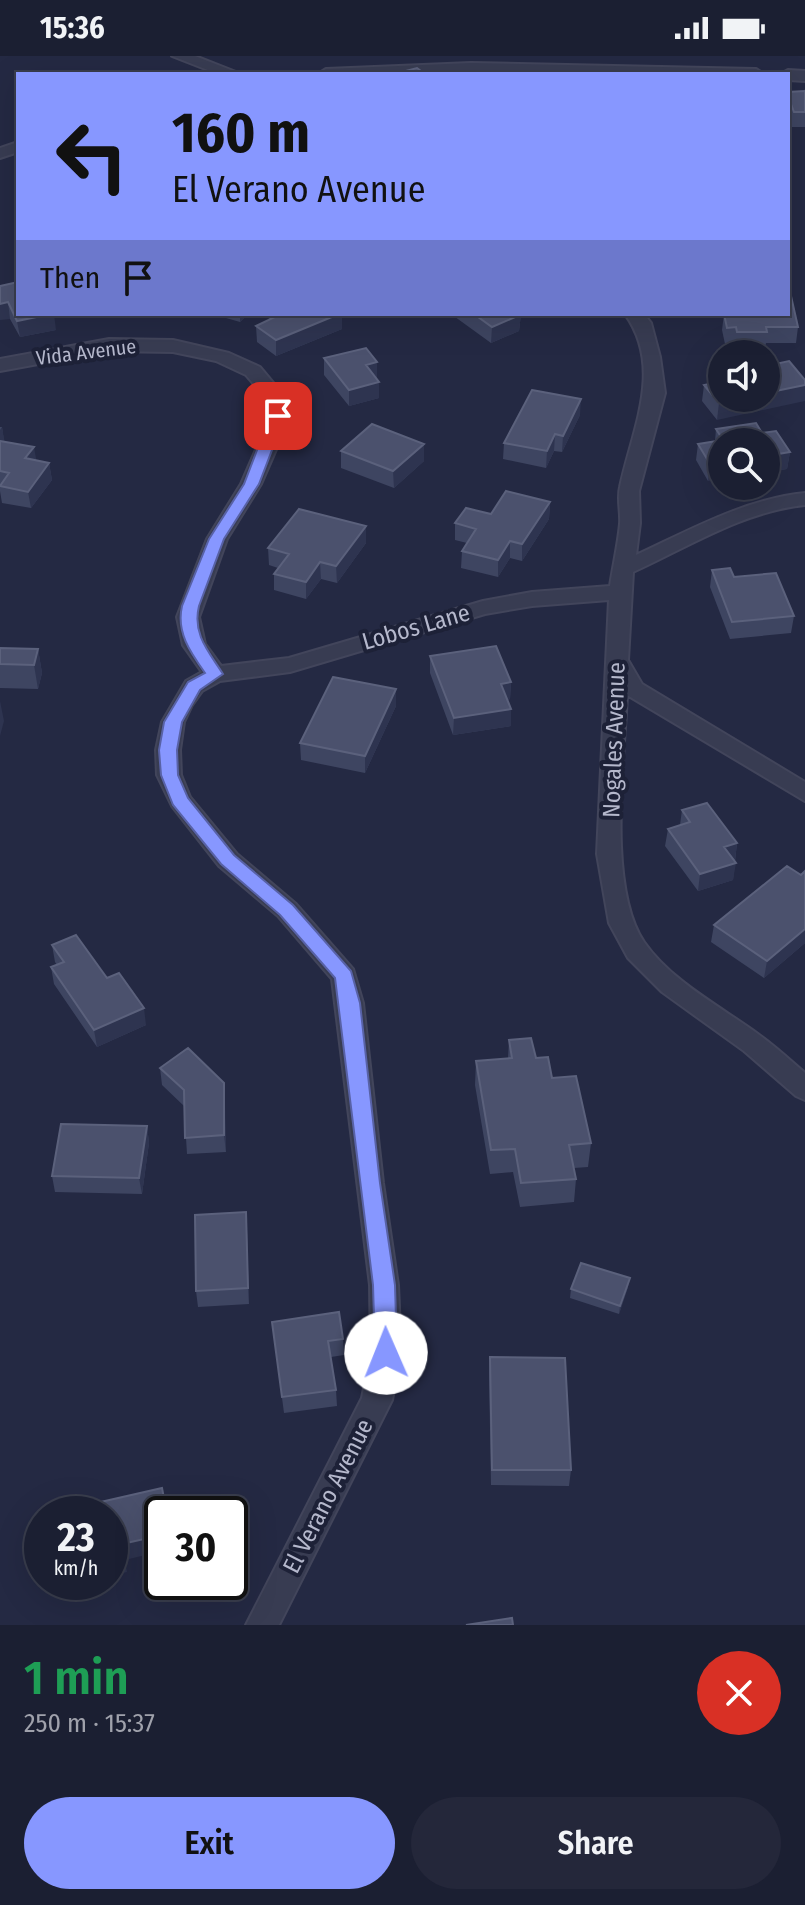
<!DOCTYPE html>
<meta charset="utf-8">
<style>
:root{--surface:#1b1f32;--page:#24273a;--text:#f1f3f6;--muted:#a0a2ac;--line:#393d4d;--accent:#8797ff}
body{margin:0;font-family:"Fira Sans Condensed",sans-serif;background:var(--page);color:var(--text);height:100vh;display:flex;flex-direction:column;font-size:30px;white-space:nowrap}
*{box-sizing:border-box;margin:0}
p{font-size:26px;color:var(--muted)}
.icon{flex:none;width:44px;height:44px;fill:none;stroke:currentColor;stroke-width:2;stroke-linecap:round;stroke-linejoin:round}
.map{position:relative;height:1569px;overflow:hidden}
.panel{display:flex;flex-direction:column;background:var(--surface);flex:1}
.panel>*{flex:none}
.guide{position:absolute;left:16px;top:16px;width:774px;height:244px;border-radius:0px;box-shadow:0 8px 32px #0002,0 0 0 2px var(--line);background:#8797ff;color:#111;overflow:hidden}
.fabs{position:absolute;left:708px;top:284px;display:grid;gap:16px}
.fabs a{display:grid;place-items:center;width:72px;height:72px;border-radius:50%;background:var(--surface);box-shadow:0 8px 32px #0002,0 0 0 2px var(--line);font-size:40px}
.speed{position:absolute;left:24px;top:1440px;display:flex;gap:16px;font-size:40px;font-weight:700;text-align:center}
.speed>*{display:grid;place-content:center;width:104px;height:104px;border-radius:50%;background:var(--surface);box-shadow:0 8px 32px #0002,0 0 0 2px var(--line);line-height:1}
.speed small{font-size:20px;font-weight:400}
.speed .limit{border:4px solid #111;border-radius:12px;background:#fff;color:#111}
.pin{position:absolute;display:grid;place-items:center;width:68px;height:68px;color:#fff;margin:-34px;border-radius:16px;box-shadow:0 4px 12px #0006}
.me{position:absolute;width:88px;margin:-44px;rotate:359deg;stroke-linejoin:round;filter:drop-shadow(0 0 6px #0008)}
.turn{display:flex;align-items:center;gap:28px;height:168px;padding:0 24px;font-size:36px}
.turn .icon{width:104px;height:104px;stroke-width:2.5}
.turn b{display:block;font-size:56px;line-height:68px}
.then{display:flex;align-items:center;height:76px;padding:0 24px;background:#0003;gap:16px;font-size:30px}
.round{display:grid;place-items:center;flex:none;width:84px;height:84px;border-radius:42px;background:var(--page)}
.headline{display:flex;align-items:center;justify-content:space-between;height:136px;padding:0 24px}
h1{font-size:48px;font-weight:600;line-height:60px;color:#1e9e55}
.cta{display:flex;gap:16px;margin-top:auto;padding:16px 24px}
.cta a{flex:1;height:92px;border-radius:48px;background:var(--accent);color:#111;font-size:32px;font-weight:600;line-height:92px;text-align:center}
.cta a+a{background:var(--page);color:var(--text)}
.status{display:flex;justify-content:space-between;align-items:center;height:56px;padding:0 40px;background:var(--surface);direction:ltr}
.status svg{height:22px;fill:currentColor}
.map>svg:first-child{display:block}
</style>
<div class="status"><b>15:36</b><svg viewBox="0 0 49 12"><path d="M0 12V9h3v3zM5 12V6h3v6zM10 12V3h3v9zM15 12V0h3v12zM26 1h20v11H26zM47 4h2v5h-2z"/></svg></div>
<div class="map">
<svg width="805" height="1569" viewBox="0 0 805 1569">
<rect width="100%" height="100%" fill="#242943"/>
<g fill="none" stroke-linecap="round" stroke-linejoin="round">
<defs>
<path id="minor" d="M172,0H195L241,18H218Z
M471,7L756,13L764,18H318L326,13Z
M788,14L805,15V25L788,24V18H781Z
M18,86V96L0,102V92Z
M625,258H644L651,267L660,301L665,337L639,435L640,467L636,499C690,474 745,443 805,437V449C744,455 688,491 633,516L628,604L642,628L805,726V745L627,639C624,705 607,831 644,886C671,925 721,951 758,978C775,990 790,1004 805,1017V1044L796,1040L744,995L662,936L628,902L609,867L597,798L609,544L532,550L485,558L290,616L220,625L202,635L192,649L184,666L180,694L181,719L190,741L237,798L296,848L353,913L363,947L383,1127L398,1229L401,1297L392,1344L279,1569H246L362,1342L371,1297L370,1229L332,923L278,860L219,810L172,750L157,719L156,694L162,666L186,625L202,616L183,589L177,561L207,483L241,428L258,389L268,360L264,340L246,319L216,305L173,296L109,295L0,315V303L109,283L173,284L229,297L260,311L280,335L288,360L278,389L261,428L227,483L199,561L205,588L221,610L289,602L483,545L532,536L610,530C613,510 618,489 620,468C621,456 617,443 620,431C632,374 664,312 625,258Z"/>
</defs>
<use href="#minor" stroke="#42455b" stroke-width="4"/>
<use href="#minor" fill="#383c52" fill-rule="evenodd"/>
</g>
<path fill="#3e4561" d="M805,33V71H792L788,61V36L804,35Z
M0,230L56,274L20,281L10,263H0Z
M212,258H248L240,266Z
M268,258H342V273L276,300L257,286L256,270L269,264Z
M451,258H521L519,275L491,287Z
M724,258L798,271L796,287H766L765,292H735L734,288H725L722,274Z
M324,302L377,306L376,322L379,342L349,350L324,319Z
M789,305L717,364L702,345L704,329L722,325Z
M580,359L562,396L554,395L546,412L503,403L504,387Z
M0,371H2L4,386L36,404L49,407L52,424L31,452L2,447L0,435Z
M716,373L762,377L790,396L787,413L766,416V386L708,425L696,404L698,388L715,385Z
M341,395L424,405L394,432L341,412Z
M550,446L549,463L522,505L510,502L498,521L461,512L462,495L467,487L455,484V467L491,458Z
M366,470V487L337,527L321,523L306,543L274,534V518L278,512L269,509L268,492Z
M712,514L734,521L794,560L791,577L730,583L710,531Z
M0,592L38,593L42,617L38,633L0,632Z
M430,600L511,626L510,643L507,644L511,653V670L453,679L430,617Z
M396,633V650L365,717L301,704L300,687Z
M682,754L737,787L733,824L698,835L665,790L668,773L680,769Z
M805,815V887L764,922L711,886L714,869Z
M52,889L107,922L146,969L97,991L54,928L51,911L57,909L55,906Z
M509,984L536,1002L552,1022L591,1087L588,1111L574,1112L576,1123L574,1146L520,1151L513,1116L490,1118L475,1029L476,1005L508,1002Z
M160,1012L224,1027L226,1096L187,1098L184,1050L162,1029Z
M147,1070L149,1087L142,1138L55,1136L52,1120Z
M247,1173L249,1248L198,1251L196,1235Z
M628,1231L619,1258L570,1242L571,1233Z
M272,1266L343,1283L344,1299L331,1301L336,1334L337,1350L284,1357Z
M490,1301L571,1414L569,1430L491,1429L489,1317Z"/>
<path fill="#2e3450" d="M8,246L10,263L0,264V248Z
M54,258L56,274L20,281L17,265Z
M240,258H248L240,266Z
M339,258H342V273L276,300V284Z
M511,258H521L519,275L491,287L492,271Z
M377,306V322L366,325V309Z
M379,326V342L349,350V334Z
M805,329V345L717,364L719,347L744,342H766V337Z
M581,343L580,359L562,396L563,380Z
M2,371L5,388L0,394V374Z
M555,378L554,395L546,412L547,395Z
M424,388V405L394,432L393,415Z
M34,391L37,408L25,402Z
M790,396L787,413L766,416V400Z
M722,406V423L708,425L710,408Z
M49,407L52,424L31,452L28,436Z
M550,446L549,463L522,505V488Z
M366,470V487L337,527L336,510Z
M510,485V502L498,521V504Z
M320,506L321,523L306,543V526Z
M38,593L42,617L38,633L34,609Z
M511,626L510,643L500,645L501,628Z
M396,633V650L365,717V700Z
M0,645L4,665L0,680Z
M511,653V670L453,679L454,662Z
M737,787L735,804L724,791Z
M736,807L733,824L698,835L700,818Z
M805,873V887L764,922L767,905Z
M144,952L146,969L97,991L94,974Z
M224,1027L225,1044L226,1096L224,1079Z
M147,1070L149,1087L142,1138L139,1122Z
M246,1156L247,1173L249,1248L248,1232Z
M630,1222L628,1231L619,1258L620,1250Z
M162,1479V1495L125,1504L122,1488Z
M124,1500L127,1516L110,1520V1504Z
M82,1526H101V1531L84,1536Z"/>
<path fill="#4b516d" stroke="#5b617c" stroke-width="2" d="M417,12L425,18H394Z
M805,35V56H794L788,40V36Z
M18,226V258H51L17,265L8,246L0,248V230Z
M788,240H791L798,271H766L767,276H737L736,271L727,272L724,258H788Z
M270,258H339L276,284L256,270L275,261Z
M474,258H518L520,259L492,271Z
M366,292L377,306L366,309L379,326L349,334L324,302Z
M789,305L805,324V329L766,337V310Z
M722,325V342H744L719,347L704,329Z
M532,334L581,343L563,380L555,378L547,395L504,387Z
M756,367L762,377L776,375L790,396L766,400V386H722V406L710,408L698,388L723,384L716,373Z
M372,368L424,388L393,415L341,395Z
M0,385L34,391L25,402L49,407L28,436L0,430L9,417L0,415Z
M506,435L550,446L522,488L510,485L498,504L462,495L476,473L455,467L466,452L491,458Z
M299,453L366,470L336,510L320,506L306,526L274,518L289,498L268,492Z
M730,512L734,521L776,517L794,560L732,566L712,514Z
M496,590L511,626L501,628L511,653L454,662L430,600Z
M0,592L38,593L34,609L0,608Z
M333,621L396,633L365,700L300,687Z
M707,747L737,787L724,791L736,807L700,818L668,773L690,766L682,754Z
M787,810L801,819L805,815V873L767,905L714,869Z
M76,879L107,922L119,917L144,952L94,974L51,911L64,906L52,889Z
M531,982L536,1002L548,1001L552,1022L576,1020L591,1087L569,1089L576,1123L521,1127L515,1093L491,1094L476,1005L512,1002L509,984Z
M188,992L224,1027V1079L185,1082L184,1034L160,1012Z
M61,1068L147,1070L139,1122L52,1120Z
M246,1156L248,1232L196,1235L195,1159Z
M581,1207L630,1222L620,1250L571,1233Z
M339,1256L343,1283L328,1285L336,1334L282,1341L272,1266Z
M490,1301L565,1302L571,1414H492Z
M162,1432L167,1458H162V1479L122,1488L124,1500L110,1504V1458H48Z
M512,1562L513,1569H466Z"/>
<path fill="#8797ff" stroke="#5862a6" stroke-width="2" d="M278,355L285,360L259,428L224,483L199,550C192,578 209,596 223,618L200,634L182,666L177,694L178,719L188,742L234,799L293,849L351,915L360,947L380,1127L395,1229L397,1297L394,1304L386,1306L378,1304L375,1297L373,1229L335,922L280,859L221,808L173,749L161,719L159,694L164,666L188,626L205,617C190,596 176,576 182,550L209,483L244,428L270,360Z"/>
<g text-anchor="middle" stroke-width="8" stroke-linejoin="round" paint-order="stroke">
<g font-size="20" fill="#b5b8cc" stroke="#1d2137">
<text transform="translate(86 296) rotate(-7)" y="7">Vida Avenue</text>
</g>
<g font-size="24" fill="#b5b8cc" stroke="#1d2137">
<text transform="translate(416 571) rotate(-16)" y="8">Lobos Lane</text>
<text transform="translate(614 684) rotate(-88)" y="8">Nogales Avenue</text>
<text transform="translate(328 1440) rotate(-63)" y="8">El Verano Avenue</text>
</g>
</g>
</svg>
<div class="fabs">
<a><svg class="icon" aria-label="sound" viewBox="0 0 24 24"><path d="M4 9h4l5-4v14l-5-4H4zM17 9q2 3 0 6"/></svg></a>
<a><svg class="icon" aria-label="search" viewBox="0 0 24 24"><circle cx="10" cy="10" r="6"/><path d="M15 15l6 6"/></svg></a>
</div>
<div class="speed"><div>23<small>km/h</small></div><div class="limit">30</div></div>
<div class="pin" style="left:278px;top:360px;background:#d93025"><svg class="icon" aria-label="arrive" viewBox="0 0 24 24"><path d="M6 21V4h12l-3 4 3 4H6"/></svg></div>
<svg class="me" style="left:386px;top:1297px" viewBox="-20 -20 40 40"><circle r="19" fill="#fff"/><path d="M0-13L10 11 0 6-10 11z" fill="#8797ff"/></svg>
<div class="guide">
<div class="turn"><svg class="icon" aria-label="left" viewBox="0 0 24 24"><path d="M17 20v-9H6M10 6l-5 5 5 5"/></svg><div><b>160 m</b>El Verano Avenue</div></div>
<div class="then">Then<svg class="icon" aria-label="arrive" viewBox="0 0 24 24"><path d="M6 21V4h12l-3 4 3 4H6"/></svg></div>
</div>
</div>
<section class="panel">
<div class="headline"><div><h1>1 min</h1><p>250 m · 15:37</p></div><a class="round" style="background:#d93025;color:#fff"><svg class="icon" aria-label="close" viewBox="0 0 24 24"><path d="M6 6l12 12M18 6L6 18"/></svg></a></div>
<div class="cta"><a>Exit</a><a>Share</a></div>
</section>
